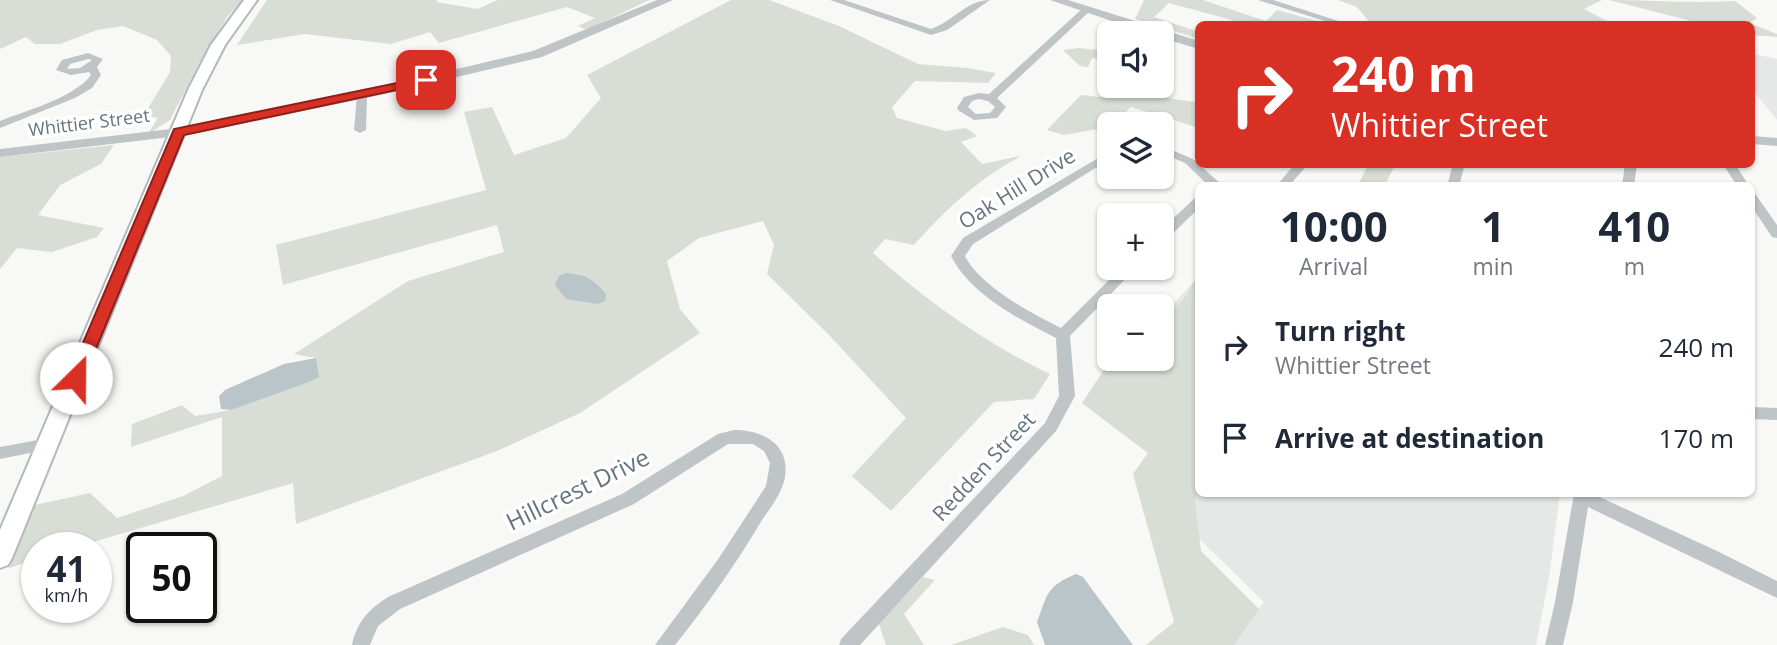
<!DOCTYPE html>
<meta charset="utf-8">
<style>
:root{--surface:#fff;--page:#f2f2f3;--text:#1f2937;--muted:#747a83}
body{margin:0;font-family:"Open Sans",sans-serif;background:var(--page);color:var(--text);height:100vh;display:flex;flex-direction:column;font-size:26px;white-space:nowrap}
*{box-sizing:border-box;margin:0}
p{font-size:23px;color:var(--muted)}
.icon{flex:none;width:38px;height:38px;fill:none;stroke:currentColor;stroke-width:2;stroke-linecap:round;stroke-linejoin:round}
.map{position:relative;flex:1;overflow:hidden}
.panel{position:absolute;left:1195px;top:182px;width:560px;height:315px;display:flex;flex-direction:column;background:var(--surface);border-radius:10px;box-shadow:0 2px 5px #0004}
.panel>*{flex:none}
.guide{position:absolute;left:1195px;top:21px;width:560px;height:147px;border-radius:10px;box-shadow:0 2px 5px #0004;background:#d93025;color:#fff;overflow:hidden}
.controls{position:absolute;left:1097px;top:21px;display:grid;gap:14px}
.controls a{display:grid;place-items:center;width:77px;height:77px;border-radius:10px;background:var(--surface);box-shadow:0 2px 5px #0004;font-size:35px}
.speed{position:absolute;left:21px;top:532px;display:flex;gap:14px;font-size:35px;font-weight:700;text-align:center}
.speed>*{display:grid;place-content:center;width:91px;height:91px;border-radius:50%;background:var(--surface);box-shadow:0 2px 5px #0004;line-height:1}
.speed small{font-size:18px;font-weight:400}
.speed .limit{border:4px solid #111;border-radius:10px;background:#fff;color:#111}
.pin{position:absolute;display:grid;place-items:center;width:60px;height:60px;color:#fff;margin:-30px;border-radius:14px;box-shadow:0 4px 10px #0006}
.me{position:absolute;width:77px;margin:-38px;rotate:23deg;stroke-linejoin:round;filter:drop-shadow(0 0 5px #0008)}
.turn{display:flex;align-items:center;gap:24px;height:147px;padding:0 21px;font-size:32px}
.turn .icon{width:91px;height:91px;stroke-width:2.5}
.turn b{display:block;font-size:49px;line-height:60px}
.eta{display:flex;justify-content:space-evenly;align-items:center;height:119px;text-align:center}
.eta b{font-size:42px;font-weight:700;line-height:49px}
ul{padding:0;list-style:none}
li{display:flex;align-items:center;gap:21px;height:91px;padding:0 21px}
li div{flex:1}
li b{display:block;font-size:26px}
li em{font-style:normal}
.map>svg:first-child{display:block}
</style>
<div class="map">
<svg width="1777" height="645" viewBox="0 0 1777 645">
<rect width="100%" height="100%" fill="#f8f8f6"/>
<path fill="#e6e7e7" d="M1754,54L1777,59V120L1752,89Z
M1199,276V494H1560L1549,578L1536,645H1231L1264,602L1133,474L1148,453L1082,403L1122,359H1162V316Z"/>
<path fill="#d8ddd5" d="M0,0H243L228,16L202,58L170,120L148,134L158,118L144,115L170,72L171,56L157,40L123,26L97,30L60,44H35L26,37L0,49Z
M267,0H438L436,2L478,9L497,0H649L587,30L578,26L595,18L567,7L439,43L430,32L391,44L305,34L237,45Z
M731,0H769L839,26L918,64L967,68L996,73L988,83L915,81L892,107L897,118L945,131L966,128L977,136L961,142L982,164L1021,156C978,179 946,209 914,245L885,239L873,253C924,299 988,345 1050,374L1034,399L994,402L891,511L852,476L906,418L830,336L767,274L774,245L763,221L699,238L667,261L680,309L700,333L580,413L497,451L296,524L293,483L73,548H37V559L9,568L35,505L90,493L117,518L183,496L222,476V417L131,447L132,424L182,405L195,416L231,410L316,358L294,354L408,281L504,252L497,225L283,285L276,245L486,190L464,112L492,107L514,155L566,138L601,98L587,75Z
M1144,0H1203L1266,21L1277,10L1328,24H1246L1169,3L1154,17L1199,32V39L1135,19Z
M1338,0H1602L1584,9L1613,24H1561L1550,21L1549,24H1371L1357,7Z
M1609,0C1652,0 1693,4 1735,1L1757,18L1750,23L1777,34V37L1752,35V24H1703Z
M1079,48L1109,51V61L1092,58L1088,67L1080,66L1063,50Z
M1119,86H1151L1140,94L1194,102L1199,97V128L1131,107L1113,124H1110L1109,127L1064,135L1047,130L1081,95L1108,98Z
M114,145L101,164L60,185L38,215L104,228L97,237L52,252L17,248L0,269V157Z
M1368,165V164L1395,165L1385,185H1358Z
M1199,272V478L1195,503L1201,551L1259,609L1234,645H1146L1174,622L1133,474L1148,453L1082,403L1111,359H1162V322L1187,295Z
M923,577L935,580L904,614L924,645H886L879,624Z
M1003,627L1028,635L1034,645H951Z"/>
<path fill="#b9c5c9" d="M566,273C586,275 594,279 606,294L605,301L598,304L566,299L555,285L559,276Z
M316,358L319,377L309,382L231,410L221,409L219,396L225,390L284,364Z
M1076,574L1083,577L1133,645H1045L1037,622C1048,593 1046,587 1076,574Z"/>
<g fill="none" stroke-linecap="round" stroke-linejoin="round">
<defs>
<path id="secondary" d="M244,0H257L225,45L202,90L12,558L8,565L0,568V530L188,90L211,45Z"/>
</defs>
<use href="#secondary" stroke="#b2b8bc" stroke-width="4"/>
<path fill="#bfc4c7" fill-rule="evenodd" d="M830,0H844L931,29C952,22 967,0 990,0L947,30L931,35Z
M1258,0H1273L1348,24H1334Z
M1083,8L1091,10L997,98L1006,107L997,118L974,120L958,110L957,108L964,97L979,93L989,94ZM979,99L988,101L995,107L990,113L976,114L968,107L972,101Z
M88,53L103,59L97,67L101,75L92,88L75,98L0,128V121C27,110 74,98 91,75L89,72L71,75L56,70L62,60ZM88,59L92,60L80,68L67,69L70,64Z
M362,92L367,95L366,130L360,133L354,130L357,95Z
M1162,146L1193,159L1222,185L1209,186L1185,163L1162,153Z
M1110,151V159L973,244L965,256C981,287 1031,313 1061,328L1121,268H1136L1070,336L1075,396L1056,431L860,645H839L841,639L1045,423L1059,396L1056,338C1019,319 971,295 951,256L963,238Z
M1295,164H1308L1289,186H1276Z
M1453,164H1465L1459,186H1447Z
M1625,164H1637L1634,186H1622Z
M1723,164H1735L1749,186H1737Z
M1752,194L1756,195L1777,225V238L1772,237L1752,207Z
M1199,197V208L1167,239L1162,240V229L1195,198Z
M1752,407L1777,408V420L1752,419Z
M734,430C763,430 790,444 785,477C782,493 771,507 762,520C736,564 707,605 675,645H655L719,558L766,486L770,463L764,451L753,444H728L634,504L400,609L378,626L370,645H352C357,622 368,610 388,597L622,494L718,434Z
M49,438L55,440L57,444L55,448L0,459V447Z
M1574,494H1593L1717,551L1777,581V598L1588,507L1573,602L1563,645H1545L1555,602Z"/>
<path fill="#bfc4c7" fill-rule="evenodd" d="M657,0H673L542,57L380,95L188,135L0,157V149L188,127L380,87L533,51Z
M1050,0H1068L1199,41V49L1162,38V33H1147Z
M1752,136L1777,138V146L1752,144Z"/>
<use href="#secondary" fill="#fff" fill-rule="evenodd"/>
</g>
<path fill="#d93025" stroke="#8d1f18" stroke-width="2" d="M426,77L430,78V83L184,135L84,378L82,383H70L68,378L174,129Z"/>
<g text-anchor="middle" stroke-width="7" stroke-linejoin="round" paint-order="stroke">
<g font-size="18" fill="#65747f" stroke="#fff">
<text transform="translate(89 123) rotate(-7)" y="6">Whittier Street</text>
</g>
<g font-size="21" fill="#65747f" stroke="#fff">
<text transform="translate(1017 189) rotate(-32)" y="7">Oak Hill Drive</text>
<text transform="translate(984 467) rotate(-47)" y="7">Redden Street</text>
</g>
<g font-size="24" fill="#65747f" stroke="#fff">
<text transform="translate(578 490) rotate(-26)" y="8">Hillcrest Drive</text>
</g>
</g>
</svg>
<div class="controls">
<a><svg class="icon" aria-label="sound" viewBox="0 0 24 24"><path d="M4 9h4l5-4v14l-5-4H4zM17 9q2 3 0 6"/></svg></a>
<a><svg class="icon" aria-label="layers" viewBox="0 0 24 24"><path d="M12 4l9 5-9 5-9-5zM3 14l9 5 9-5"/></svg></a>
<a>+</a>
<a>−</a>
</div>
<div class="speed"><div>41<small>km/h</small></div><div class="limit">50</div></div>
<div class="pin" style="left:426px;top:80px;background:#d93025"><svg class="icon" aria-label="arrive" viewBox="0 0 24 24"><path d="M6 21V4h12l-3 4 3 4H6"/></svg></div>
<svg class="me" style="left:76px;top:378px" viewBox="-20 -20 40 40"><circle r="19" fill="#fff"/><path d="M0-13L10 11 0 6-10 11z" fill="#d93025"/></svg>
<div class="guide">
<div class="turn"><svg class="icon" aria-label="right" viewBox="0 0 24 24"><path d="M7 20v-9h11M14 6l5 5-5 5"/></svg><div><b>240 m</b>Whittier Street</div></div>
</div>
<section class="panel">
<div class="eta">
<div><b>10:00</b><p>Arrival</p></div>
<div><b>1</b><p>min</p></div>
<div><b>410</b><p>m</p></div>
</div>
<ul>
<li><svg class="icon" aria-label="right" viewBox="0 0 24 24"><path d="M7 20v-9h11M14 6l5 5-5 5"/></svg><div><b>Turn right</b><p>Whittier Street</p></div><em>240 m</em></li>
<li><svg class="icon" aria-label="arrive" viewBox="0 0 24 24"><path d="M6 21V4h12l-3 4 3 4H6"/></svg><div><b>Arrive at destination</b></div><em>170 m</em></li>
</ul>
</section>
</div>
